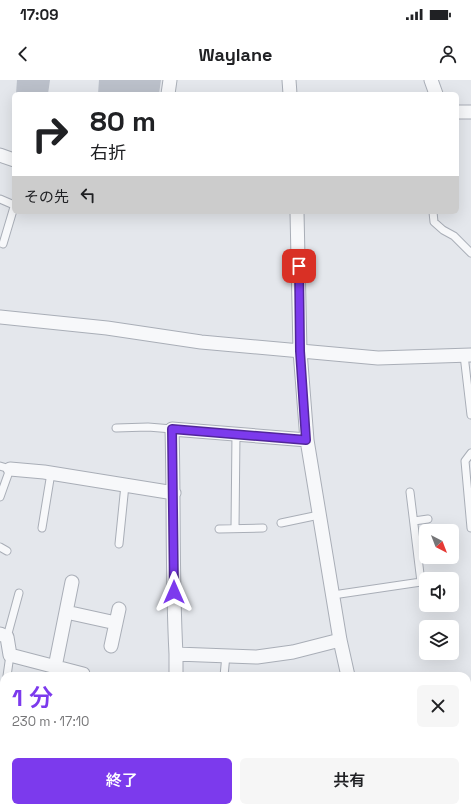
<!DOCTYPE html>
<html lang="ja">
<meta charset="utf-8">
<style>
:root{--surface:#fff;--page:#f6f6f6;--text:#202124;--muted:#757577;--accent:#7c3aed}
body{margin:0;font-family:"Space Grotesk","Noto Sans JP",sans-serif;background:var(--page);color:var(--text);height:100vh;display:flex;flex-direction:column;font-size:15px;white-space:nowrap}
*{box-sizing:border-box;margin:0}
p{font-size:13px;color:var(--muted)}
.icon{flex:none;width:22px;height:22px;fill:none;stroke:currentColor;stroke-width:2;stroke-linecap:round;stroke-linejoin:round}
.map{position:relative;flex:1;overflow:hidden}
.side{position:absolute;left:0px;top:592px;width:471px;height:140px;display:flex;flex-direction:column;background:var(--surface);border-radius:12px 12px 0 0;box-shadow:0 4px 16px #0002}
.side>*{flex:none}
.banner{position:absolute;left:12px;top:12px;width:447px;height:122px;border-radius:6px;box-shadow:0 4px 16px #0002;background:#fff;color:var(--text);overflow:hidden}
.needle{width:26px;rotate:138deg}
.fabs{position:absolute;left:419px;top:444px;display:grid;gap:8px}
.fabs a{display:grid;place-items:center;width:40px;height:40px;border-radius:6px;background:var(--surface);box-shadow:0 4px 16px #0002;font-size:20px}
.pin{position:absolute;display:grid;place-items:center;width:34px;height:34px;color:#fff;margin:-17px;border-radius:8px;box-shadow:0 2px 6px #0006}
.me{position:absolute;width:44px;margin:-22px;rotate:0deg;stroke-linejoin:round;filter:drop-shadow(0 0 3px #0008)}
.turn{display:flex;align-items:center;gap:14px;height:84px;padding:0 12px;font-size:18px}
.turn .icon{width:52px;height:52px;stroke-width:2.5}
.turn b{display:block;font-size:28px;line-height:34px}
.then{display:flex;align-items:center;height:38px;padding:0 12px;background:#0003;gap:8px;font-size:15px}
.round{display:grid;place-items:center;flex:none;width:42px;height:42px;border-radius:6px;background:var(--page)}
.overview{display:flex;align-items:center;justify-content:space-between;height:68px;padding:0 12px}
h1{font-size:24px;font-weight:600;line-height:30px;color:var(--accent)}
.cta{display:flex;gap:8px;margin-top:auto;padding:8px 12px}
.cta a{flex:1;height:46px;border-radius:6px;background:var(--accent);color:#fff;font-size:16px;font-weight:600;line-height:46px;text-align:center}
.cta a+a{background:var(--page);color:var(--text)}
.status{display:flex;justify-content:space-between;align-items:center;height:28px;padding:0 20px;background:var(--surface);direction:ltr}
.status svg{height:11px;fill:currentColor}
header{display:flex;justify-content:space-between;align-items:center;height:52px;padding:0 12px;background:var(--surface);font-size:18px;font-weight:600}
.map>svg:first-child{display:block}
</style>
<div class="status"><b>17:09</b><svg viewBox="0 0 49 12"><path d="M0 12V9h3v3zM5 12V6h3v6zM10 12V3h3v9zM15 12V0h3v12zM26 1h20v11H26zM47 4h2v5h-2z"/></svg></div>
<header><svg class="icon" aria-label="back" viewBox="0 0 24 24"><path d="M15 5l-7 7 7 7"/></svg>Waylane<svg class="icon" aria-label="person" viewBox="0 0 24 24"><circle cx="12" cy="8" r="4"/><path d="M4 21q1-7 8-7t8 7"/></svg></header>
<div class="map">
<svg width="471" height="732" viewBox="0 0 471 732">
<rect width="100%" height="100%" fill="#e4e7ec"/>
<path fill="#bbc0ca" d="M17,0H50L48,14H16Z
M99,0H161L159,14H98Z"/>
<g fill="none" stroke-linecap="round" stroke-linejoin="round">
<defs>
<path id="service" d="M0,119L14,125
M433,132L434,142L443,150L454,156L471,173
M3,164L14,127
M464,275L471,335
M116,348L148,347L172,349
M471,373L465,381L471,448
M0,386L10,389L0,417
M414,441L428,439
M281,443L319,435
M42,448L51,393
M235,448L236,354
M219,449L263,448
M119,464L125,405
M0,467L7,471
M333,515L421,502L410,412
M7,557L19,513
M7,596L10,575
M224,596L226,575
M3,620L4,614
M467,646L471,645
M0,684L4,685
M274,728L275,732
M310,728V732"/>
<path id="minor" d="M289,0L290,14
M431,0L436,14
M168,14L170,0
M457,32H471
M0,75L14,80
M297,132L300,271L307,360L340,560L348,596
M0,237L107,248L201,262L378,278L471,275
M307,360L172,349C174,424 172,499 176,574L257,577L293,572L340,560
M10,389L44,392L174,413
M66,532L116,543
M0,554L7,557L10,575L83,594V596
M111,566L119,529
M55,587L72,502
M176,596V574
M375,728L376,732
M83,729L190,732"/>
</defs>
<use href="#service" stroke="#a9aeb7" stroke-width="9"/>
<use href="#minor" stroke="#a9aeb7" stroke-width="15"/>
<use href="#service" stroke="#f7f8fa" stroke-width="7"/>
<use href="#minor" stroke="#f7f8fa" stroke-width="13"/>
</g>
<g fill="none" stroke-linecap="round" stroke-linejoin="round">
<defs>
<path id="route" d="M174,512L172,349L306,360L300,271L299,186"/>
</defs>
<use href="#route" stroke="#51269a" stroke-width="10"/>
<use href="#route" stroke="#7c3aed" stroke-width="7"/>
</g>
</svg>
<div class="fabs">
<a><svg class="needle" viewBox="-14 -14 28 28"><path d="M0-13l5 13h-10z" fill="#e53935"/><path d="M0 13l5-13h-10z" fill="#757577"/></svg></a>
<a><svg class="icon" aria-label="sound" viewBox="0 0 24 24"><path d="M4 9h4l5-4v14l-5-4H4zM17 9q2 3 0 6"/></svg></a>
<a><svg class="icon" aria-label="layers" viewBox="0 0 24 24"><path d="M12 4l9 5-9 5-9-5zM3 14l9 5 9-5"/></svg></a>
</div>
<div class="pin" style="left:299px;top:186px;background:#d93025"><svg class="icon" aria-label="arrive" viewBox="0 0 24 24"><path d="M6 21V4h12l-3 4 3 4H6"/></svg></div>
<svg class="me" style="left:174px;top:512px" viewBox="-20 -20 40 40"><path d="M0-17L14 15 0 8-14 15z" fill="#7c3aed" stroke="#fff" stroke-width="4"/></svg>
<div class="banner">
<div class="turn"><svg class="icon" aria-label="right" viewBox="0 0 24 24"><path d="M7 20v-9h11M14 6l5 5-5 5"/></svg><div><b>80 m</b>右折</div></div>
<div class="then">その先<svg class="icon" aria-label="left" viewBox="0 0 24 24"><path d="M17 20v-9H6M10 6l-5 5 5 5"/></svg></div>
</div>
<section class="side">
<div class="overview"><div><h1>1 分</h1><p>230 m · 17:10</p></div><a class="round"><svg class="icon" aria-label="close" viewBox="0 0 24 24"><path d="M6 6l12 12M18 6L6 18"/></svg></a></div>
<div class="cta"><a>終了</a><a>共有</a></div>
</section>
</div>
